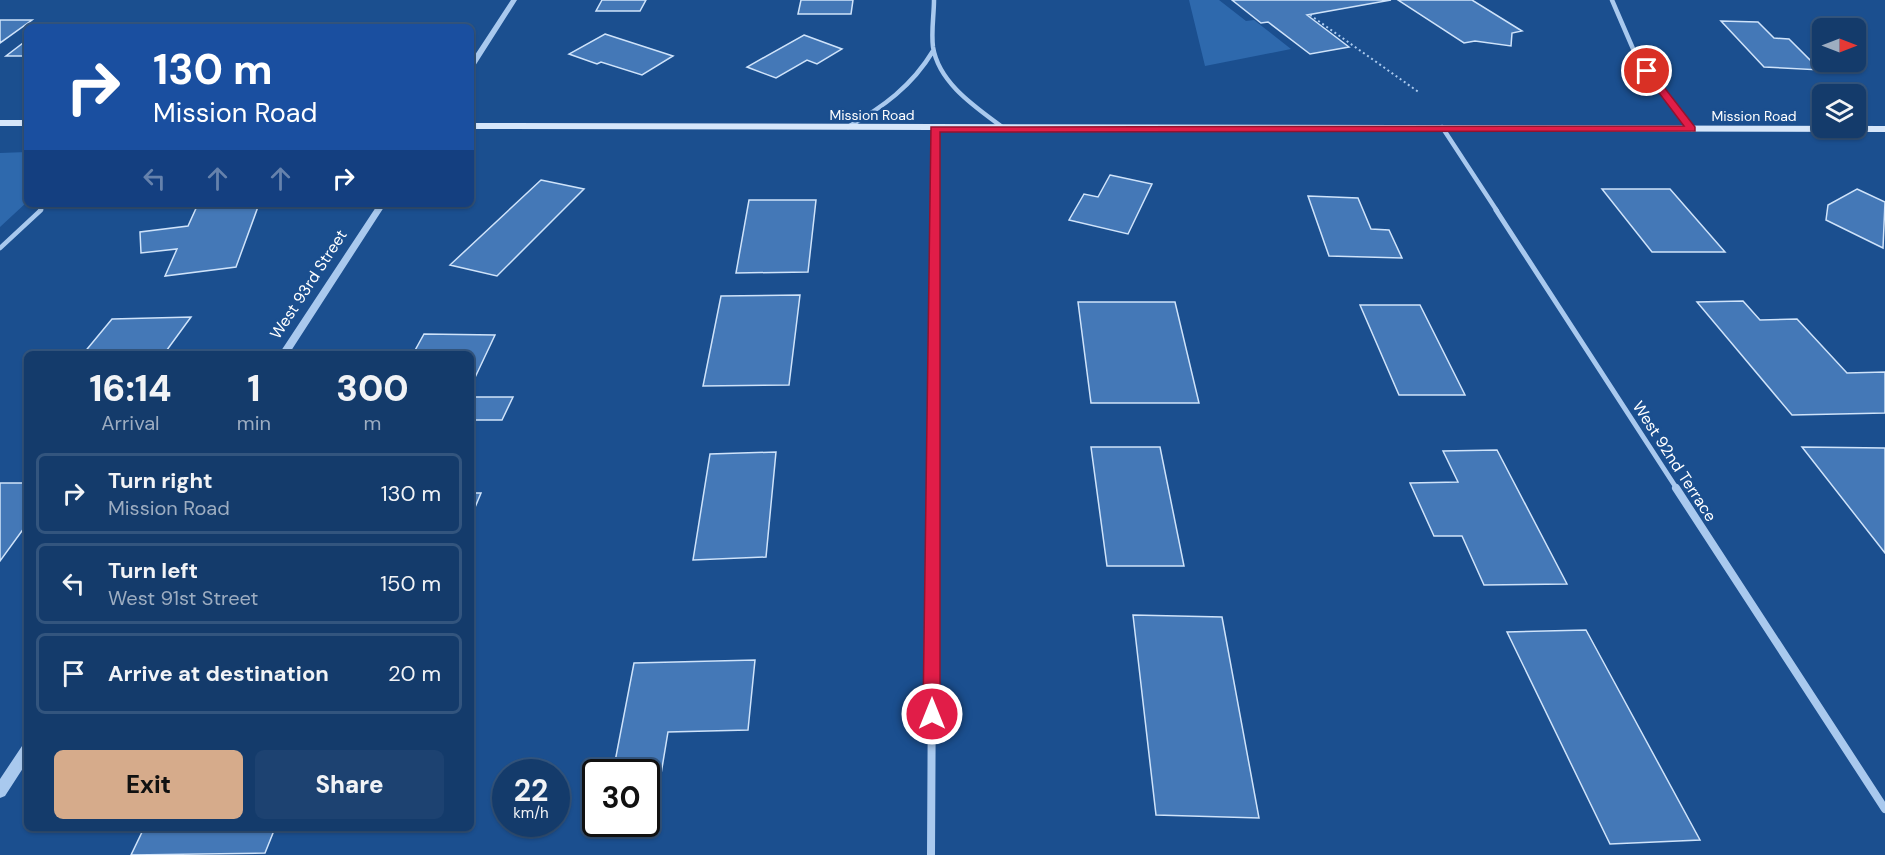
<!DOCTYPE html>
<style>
:root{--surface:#143b6b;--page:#1d4271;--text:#f1f3f6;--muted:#9dadc1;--line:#33557e;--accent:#d6ab8b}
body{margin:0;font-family:"DM Sans",sans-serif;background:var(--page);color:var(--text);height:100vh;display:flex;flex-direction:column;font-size:22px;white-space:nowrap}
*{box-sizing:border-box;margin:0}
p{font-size:20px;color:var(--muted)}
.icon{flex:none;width:33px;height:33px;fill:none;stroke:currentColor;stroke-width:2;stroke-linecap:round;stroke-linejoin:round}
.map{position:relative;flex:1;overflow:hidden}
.sheet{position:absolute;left:24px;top:351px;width:450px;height:480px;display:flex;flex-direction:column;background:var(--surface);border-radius:9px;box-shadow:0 2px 4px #0004,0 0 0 2px var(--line)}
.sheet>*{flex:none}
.guide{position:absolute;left:24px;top:24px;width:450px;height:183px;border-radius:9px;box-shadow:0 2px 4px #0004,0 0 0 2px var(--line);background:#1a4fa0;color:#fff;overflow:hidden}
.needle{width:39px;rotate:90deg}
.fabs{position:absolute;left:1812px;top:18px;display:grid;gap:12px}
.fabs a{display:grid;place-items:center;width:54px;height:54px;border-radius:9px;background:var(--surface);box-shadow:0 2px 4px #0004,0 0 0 2px var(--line);font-size:30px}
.speed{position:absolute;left:492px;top:759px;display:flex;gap:12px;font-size:30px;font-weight:700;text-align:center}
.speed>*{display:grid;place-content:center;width:78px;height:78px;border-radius:50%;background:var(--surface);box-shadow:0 2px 4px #0004,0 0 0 2px var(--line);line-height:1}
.speed small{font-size:15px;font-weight:400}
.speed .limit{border:3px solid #111;border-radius:9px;background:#fff;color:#111}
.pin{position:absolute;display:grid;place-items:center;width:51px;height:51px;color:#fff;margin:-26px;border:3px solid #fff;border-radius:50%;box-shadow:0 2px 6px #0007}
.me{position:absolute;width:66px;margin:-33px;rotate:0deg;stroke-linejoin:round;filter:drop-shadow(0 0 4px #0008)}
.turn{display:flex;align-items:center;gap:21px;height:126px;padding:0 30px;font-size:27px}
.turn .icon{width:78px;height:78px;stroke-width:2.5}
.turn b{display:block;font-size:42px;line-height:51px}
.lanes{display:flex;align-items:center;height:57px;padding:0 30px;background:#0003;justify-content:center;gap:30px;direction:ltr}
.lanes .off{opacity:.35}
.eta{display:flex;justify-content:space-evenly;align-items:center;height:102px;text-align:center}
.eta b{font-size:36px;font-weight:800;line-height:42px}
.primary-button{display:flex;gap:12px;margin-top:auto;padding:12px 30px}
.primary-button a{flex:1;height:69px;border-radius:9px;background:var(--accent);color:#111;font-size:24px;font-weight:800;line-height:69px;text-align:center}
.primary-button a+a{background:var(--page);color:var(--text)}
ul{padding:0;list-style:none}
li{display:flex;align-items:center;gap:18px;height:81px;margin:0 12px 9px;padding:0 18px;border:3px solid var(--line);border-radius:9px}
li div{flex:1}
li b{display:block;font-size:22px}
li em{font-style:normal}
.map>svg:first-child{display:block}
</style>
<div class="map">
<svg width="1885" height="855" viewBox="0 0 1885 855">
<rect width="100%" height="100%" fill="#1b4f8f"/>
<path fill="#2e69ad" d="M1189,0H1219L1246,21L1254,20L1291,49L1205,66Z
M27,152V202L0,227V153Z"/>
<path fill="#4478b7" stroke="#cfe3fa" stroke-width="1.5" d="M602,0H646L640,11H596Z
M801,0H853L851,14H798Z
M1232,0H1391L1307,15L1349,47L1310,54L1268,22L1261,23Z
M1398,0H1472L1522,31L1512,33L1511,46L1475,41L1464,43Z
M0,20H32L0,43Z
M1721,21L1758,22L1774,38L1789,39L1820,70L1764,67Z
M605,34L673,56L642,75L601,62L597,64L569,54Z
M804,35L842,49L817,64L807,60L776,78L747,67Z
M27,40V56H6Z
M1110,175L1152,184L1128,234L1069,220L1084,194L1098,197Z
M541,180L584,189L497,276L450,265Z
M1602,189H1670L1725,252H1652Z
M1857,189L1885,202L1883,248L1826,220L1828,205Z
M1308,196L1358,198L1371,229L1389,230L1402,258L1329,256Z
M749,200H816L808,272L736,273Z
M198,204H259L236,267L165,276L177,249L141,253L140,232L188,226Z
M800,295L789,385L703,386L721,296Z
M1743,301L1760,320L1797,319L1847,373L1885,372V413L1792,415L1697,302Z
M1078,302H1175L1199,403H1091Z
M1360,305H1420L1465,395H1399Z
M191,317L164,354H83L112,319Z
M424,334L495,335L471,386V354H413Z
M471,397H513L502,420H471Z
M1091,447H1160L1184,566H1107Z
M1802,447L1885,448V553Z
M1497,450L1567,584L1484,585L1462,536H1434L1410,483L1458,482L1443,451Z
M776,452L766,557L693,560L710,454Z
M0,483H27V524L0,561Z
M471,493H481L471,517Z
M1133,615L1222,617L1259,818L1156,815Z
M1586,630L1700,840L1610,844L1507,632Z
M755,660L748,730L668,732L656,804H646V772H613L634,663Z
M144,828H275L265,853L131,855Z"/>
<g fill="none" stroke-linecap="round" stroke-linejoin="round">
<path stroke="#a9c9ee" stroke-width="2" stroke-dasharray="2 3" stroke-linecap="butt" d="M1310,15L1420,93"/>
<path stroke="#a9c9ee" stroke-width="3" d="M39,211L47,204"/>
<path stroke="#a9c9ee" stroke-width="4.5" d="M0,248L41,210"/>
<path stroke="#a9c9ee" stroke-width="4.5" d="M934,0C934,15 931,31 933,47C939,84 977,108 1005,129
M1612,0L1637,58L1692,129
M848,127C883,107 912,86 933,51
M1442,127L1497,211
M935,211V129"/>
<path stroke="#a9c9ee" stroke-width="5" d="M1496,210L1677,489
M933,489L935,210"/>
<path stroke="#a9c9ee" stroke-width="8" d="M1676,488L1885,809
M931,855L933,488"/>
<path fill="#a9c9ee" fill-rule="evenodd" d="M511,0H517L475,66L471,68V61Z
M378,204H386L289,354H279Z
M27,744V762L5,796L0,798V779L22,746Z"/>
<path fill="#d6e6fa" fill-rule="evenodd" d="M0,120H27V126H0Z
M471,123L1885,126V132L471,129Z"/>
</g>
<path fill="#e11d48" stroke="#92132f" stroke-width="1.5" d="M1644,69H1650L1695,127V131L940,132V714L938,719L932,721L925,719L923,714L931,127L1684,126L1644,73Z"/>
<g text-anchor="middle" stroke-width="5" stroke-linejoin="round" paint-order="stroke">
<g font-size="14" fill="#fff" stroke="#1b4f8f">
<text x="872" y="120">Mission Road</text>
<text x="1754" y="121">Mission Road</text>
</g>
<g font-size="16" fill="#fff" stroke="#1b4f8f">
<text transform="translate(308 284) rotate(-57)" y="6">West 93rd Street</text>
<text transform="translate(1675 461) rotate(57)" y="6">West 92nd Terrace</text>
</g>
</g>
</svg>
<div class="fabs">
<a><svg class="needle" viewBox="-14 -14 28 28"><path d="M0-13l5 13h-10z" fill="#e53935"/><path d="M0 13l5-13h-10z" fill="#9dadc1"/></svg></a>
<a><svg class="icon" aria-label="layers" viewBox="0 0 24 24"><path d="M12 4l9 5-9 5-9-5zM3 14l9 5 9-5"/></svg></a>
</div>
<div class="speed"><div>22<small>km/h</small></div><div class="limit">30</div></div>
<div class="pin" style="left:1647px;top:71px;background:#d93025"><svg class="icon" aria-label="arrive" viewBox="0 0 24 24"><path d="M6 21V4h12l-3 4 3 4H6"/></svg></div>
<svg class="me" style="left:932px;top:714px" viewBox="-20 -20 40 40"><circle r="17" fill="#e11d48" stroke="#fff" stroke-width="3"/><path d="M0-11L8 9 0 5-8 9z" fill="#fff"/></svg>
<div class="guide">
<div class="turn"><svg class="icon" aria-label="right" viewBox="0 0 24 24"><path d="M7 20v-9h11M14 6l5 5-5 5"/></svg><div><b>130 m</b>Mission Road</div></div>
<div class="lanes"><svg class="icon off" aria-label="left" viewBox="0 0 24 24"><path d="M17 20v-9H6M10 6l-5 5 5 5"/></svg><svg class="icon off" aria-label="ahead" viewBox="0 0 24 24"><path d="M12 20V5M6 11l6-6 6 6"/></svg><svg class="icon off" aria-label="ahead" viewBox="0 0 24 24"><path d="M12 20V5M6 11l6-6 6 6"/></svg><svg class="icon" aria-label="right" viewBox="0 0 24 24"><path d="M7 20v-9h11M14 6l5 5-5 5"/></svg></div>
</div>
<section class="sheet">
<div class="eta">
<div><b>16:14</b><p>Arrival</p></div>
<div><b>1</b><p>min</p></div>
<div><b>300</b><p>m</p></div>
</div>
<ul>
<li><svg class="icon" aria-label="right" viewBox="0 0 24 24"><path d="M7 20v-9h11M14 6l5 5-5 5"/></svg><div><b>Turn right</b><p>Mission Road</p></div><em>130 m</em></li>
<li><svg class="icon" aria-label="left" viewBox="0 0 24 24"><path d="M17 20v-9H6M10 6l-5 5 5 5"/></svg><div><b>Turn left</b><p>West 91st Street</p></div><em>150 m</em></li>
<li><svg class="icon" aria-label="arrive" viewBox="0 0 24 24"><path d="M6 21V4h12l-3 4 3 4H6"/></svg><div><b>Arrive at destination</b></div><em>20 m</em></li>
</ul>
<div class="primary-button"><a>Exit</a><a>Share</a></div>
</section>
</div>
